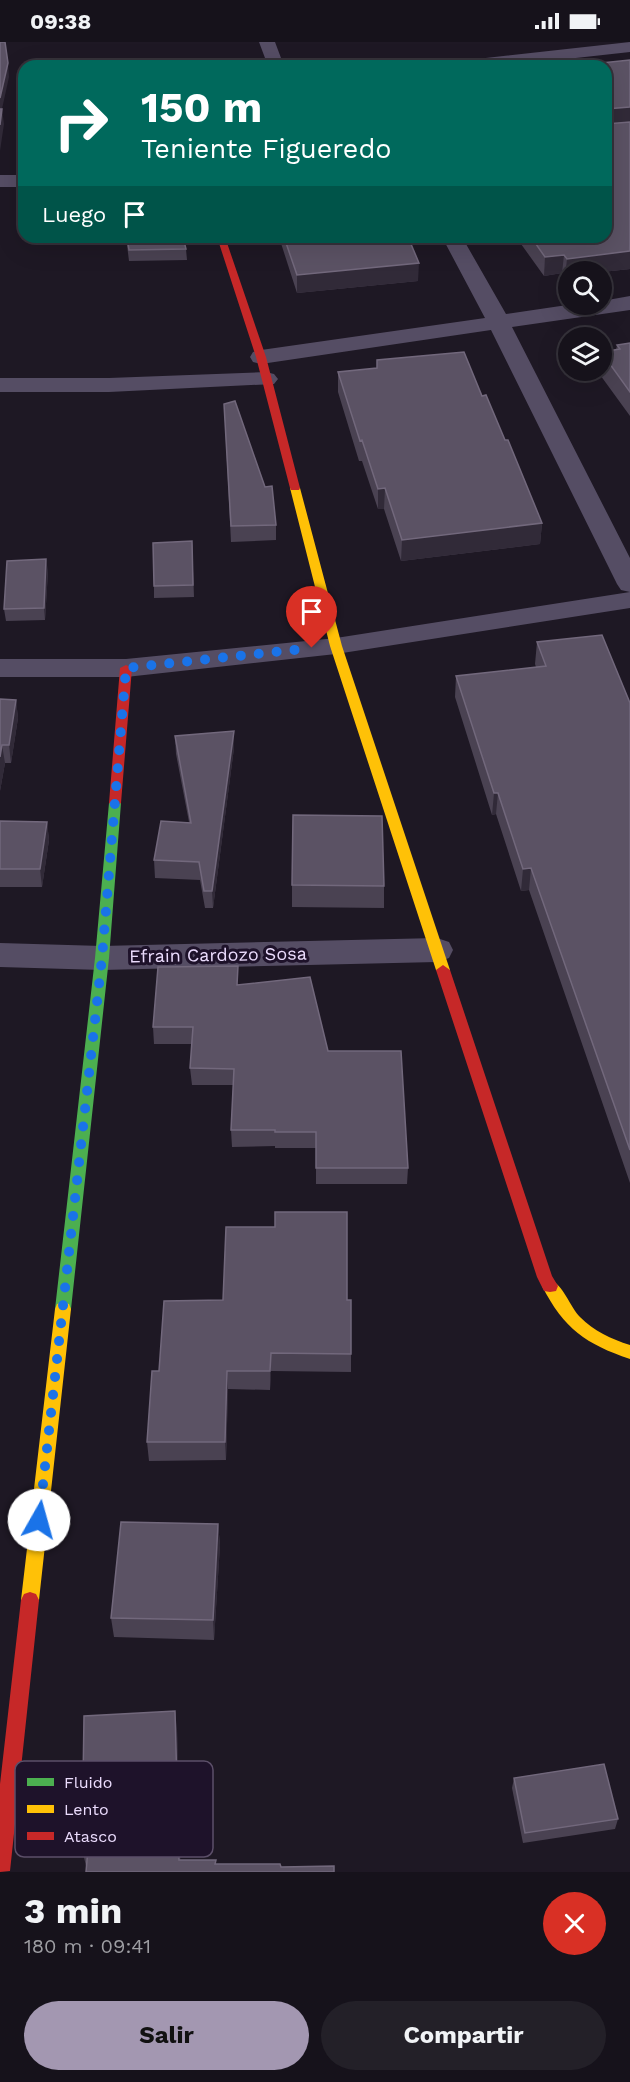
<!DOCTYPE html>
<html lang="es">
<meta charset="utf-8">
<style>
:root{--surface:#16121b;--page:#232028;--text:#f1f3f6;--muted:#9e9ea3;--line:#35323a;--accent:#a397b1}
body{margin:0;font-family:"Work Sans",sans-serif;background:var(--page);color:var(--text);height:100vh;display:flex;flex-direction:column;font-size:22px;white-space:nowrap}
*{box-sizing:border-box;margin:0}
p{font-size:20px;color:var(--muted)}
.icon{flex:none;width:33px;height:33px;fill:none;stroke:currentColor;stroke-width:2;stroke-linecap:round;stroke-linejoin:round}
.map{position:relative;height:1830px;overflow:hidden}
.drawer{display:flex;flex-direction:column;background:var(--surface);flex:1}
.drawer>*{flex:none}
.guide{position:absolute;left:18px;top:18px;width:594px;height:183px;border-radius:18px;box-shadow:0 6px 24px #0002,0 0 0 2px var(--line);background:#00695c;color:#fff;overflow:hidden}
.fabs{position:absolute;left:558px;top:219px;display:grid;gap:12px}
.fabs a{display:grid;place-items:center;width:54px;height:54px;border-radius:50%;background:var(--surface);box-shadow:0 6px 24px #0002,0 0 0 2px var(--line);font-size:30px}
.pin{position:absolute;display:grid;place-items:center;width:51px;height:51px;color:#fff;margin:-62px -26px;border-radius:50% 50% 50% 0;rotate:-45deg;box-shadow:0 0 6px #0007}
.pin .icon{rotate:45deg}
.me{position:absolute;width:66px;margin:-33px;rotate:7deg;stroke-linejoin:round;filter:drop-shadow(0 0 4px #0008)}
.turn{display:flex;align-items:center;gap:21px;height:126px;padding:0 24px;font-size:27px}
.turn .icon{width:78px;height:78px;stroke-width:2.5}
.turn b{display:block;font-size:42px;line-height:51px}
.then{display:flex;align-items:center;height:57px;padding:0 24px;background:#0003;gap:12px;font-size:22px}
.round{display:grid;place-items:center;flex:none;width:63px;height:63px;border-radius:32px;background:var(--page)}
.overview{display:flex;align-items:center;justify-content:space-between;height:102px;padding:0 24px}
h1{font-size:36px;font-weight:700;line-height:45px}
.primary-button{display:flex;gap:12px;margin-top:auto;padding:12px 24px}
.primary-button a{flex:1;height:69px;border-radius:36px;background:var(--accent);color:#111;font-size:24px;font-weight:700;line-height:69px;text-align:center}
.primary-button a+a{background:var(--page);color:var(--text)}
.status{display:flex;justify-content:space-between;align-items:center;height:42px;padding:0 30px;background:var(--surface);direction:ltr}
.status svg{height:16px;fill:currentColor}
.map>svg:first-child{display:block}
</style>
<div class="status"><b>09:38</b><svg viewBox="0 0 49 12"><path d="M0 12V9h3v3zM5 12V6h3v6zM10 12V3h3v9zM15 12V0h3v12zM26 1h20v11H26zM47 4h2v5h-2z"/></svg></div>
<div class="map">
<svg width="630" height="1830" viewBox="0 0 630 1830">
<rect width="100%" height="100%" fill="#1e1824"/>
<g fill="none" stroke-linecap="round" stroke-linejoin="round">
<path fill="#554d64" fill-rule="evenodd" d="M259,0H275L284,24H268Z
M630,0V10L503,24H451L459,19Z"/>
<path fill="#554d64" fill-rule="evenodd" d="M0,133H24V145H0Z
M442,195H462L506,272L574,262H602V259L630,254V268L512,285L630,516V566L336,612L126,635H0V617H126L336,596L630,550L621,548L617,542L491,288L261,322L253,320L250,315L253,310L261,308L485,276Z
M266,330L274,332L278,337L274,342L109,350H0V336H109Z
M437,896L449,900L453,908L449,916L437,920L102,928L0,925V901L102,904Z"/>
<path fill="#4caf50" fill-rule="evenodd" d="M115,757L121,761L109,916L71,1267L69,1272L63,1274L57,1272L55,1267L95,916L109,761Z"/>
<path fill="#ffc107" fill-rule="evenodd" d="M295,443L300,446L342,604L450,928L448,931L443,933L436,928L330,604L290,446Z
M550,1238C563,1242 570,1265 580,1275C594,1289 611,1297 630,1303V1317C586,1302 564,1287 542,1244L544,1239Z
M63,1260L69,1262L71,1267L39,1558L36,1564L30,1566L24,1564L21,1558L55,1267L57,1262Z"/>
<path fill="#c62828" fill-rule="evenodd" d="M217,195H225L266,315L300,446L299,448H291L290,446L256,315Z
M126,623L132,626L121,761L115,765L109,761L120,626Z
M443,923L450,928L552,1234L558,1244L556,1249L550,1250L544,1249L537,1235L436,928Z
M30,1550L36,1552L39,1558L10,1829L0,1830V1742L21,1558L24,1552Z"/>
</g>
<path fill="#4a4252" d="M630,18V227L602,230H568V234L565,235L562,231L544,234L516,195H606Z
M126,195H183L186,207L187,218L129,219Z
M279,195H408L418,239L297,251Z
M630,301V374L598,330V328H602V310L616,308L617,303Z
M377,318L482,354L505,398L542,481L540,502L401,519L384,467H378L362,419H359L338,350V330L377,326Z
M224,362L276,483V498L231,500Z
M192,499L194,555L154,556V544Z
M48,529L45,578L6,579L4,567Z
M537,600L630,661V1141L529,848L521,849L496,772L492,773L455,655L456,634L536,625L535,622Z
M0,657L16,658L18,676L11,721H5L0,749Z
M175,694L234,706L213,866H205L200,838L155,836L154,818L189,780L176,712Z
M0,779L47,780L49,798L42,845H0Z
M292,843L384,844V866L292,865Z
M238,943L328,1009L408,1126L407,1142H316V1106H275V1104L232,1105L231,1088L233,1043H192L190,1026L192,1002H154L153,985Z
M347,1258L351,1312V1330L271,1329L270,1348L228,1347L226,1418L149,1419L147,1400L159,1329Z
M218,1482L220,1503L214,1598L114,1595L111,1576Z
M177,1687L180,1818L216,1822L281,1825L334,1830L86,1824L82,1807Z
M514,1736L618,1777L615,1787L523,1801L512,1746Z"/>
<path fill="#312a38" d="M8,21L9,35L2,67L4,82L0,109V56Z
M630,65V81L606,84V67Z
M630,209V227L602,230H568V234L565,235L567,217Z
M564,213L562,231L544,234L545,215Z
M419,221L418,239L297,251V233Z
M385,446L384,467H378V447Z
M542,481L540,502L401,519L402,498Z
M46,517L48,529L45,578L44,566Z
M16,658L18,676L11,721L9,703Z
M234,689V706L213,866L212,849Z
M2,703L5,721L0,749V715Z
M494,751H498L496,772L492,773Z
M47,780L49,798L42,845L40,827Z
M531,826L529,848L521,849L523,827Z
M271,1311V1329L270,1348V1329Z
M227,1329L228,1347L226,1418L225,1400Z
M218,1482L220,1503L214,1598L213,1578Z
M175,1669L177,1687L181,1830L179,1818Z"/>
<path fill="#5b5264" stroke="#72687c" stroke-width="1.5" d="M0,0H5L8,21L0,56Z
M630,18V65L606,67V82L630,80V209L567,217L564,213L545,215L531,195H606V24H572Z
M0,67H2L0,83Z
M127,195H183L186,207L129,208Z
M284,195H408L419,221L297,233Z
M630,301V350L602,311V310L620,307L617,303Z
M464,310L482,354L486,353L505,398H508L542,481L402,498L385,446L378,447L362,398L360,399L338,330L377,326V318Z
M235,359L265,445L272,444L276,483L231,484L224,362Z
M192,499L193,543L154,544L153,501Z
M46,517L44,566L4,567L7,519Z
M602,593L630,661V1108L531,826L523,827L498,751H494L456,634L546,624L537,600Z
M0,657L16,658L9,703H2L0,715Z
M234,689L212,849H204L199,820L154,818L161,779L191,781L175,694Z
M293,773L382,774L384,844L292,843Z
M0,779L47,780L40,827H0Z
M238,924L237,943L310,935L328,1009H401L408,1126H316V1090H275V1088H231L234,1027L190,1026L193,985H153L158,925Z
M275,1170H347V1258H351V1312L271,1311L270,1329H227L225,1400H147L152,1329H159L164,1259L223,1258L226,1185H275Z
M121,1480L218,1482L213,1578L111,1576Z
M175,1669L179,1818H216L215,1822H280L281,1825L334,1824V1830H86L88,1807H82L84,1674Z
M604,1722L618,1777L525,1791L514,1736Z"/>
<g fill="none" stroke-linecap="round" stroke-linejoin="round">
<path stroke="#1a73e8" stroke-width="10" stroke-dasharray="0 18" d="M39,1478L102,916L126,626L312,606"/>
</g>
<g text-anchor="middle" stroke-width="6" stroke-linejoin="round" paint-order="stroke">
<g font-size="18" fill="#ebdcfd" stroke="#1e122a">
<text transform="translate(218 913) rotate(-1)" y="6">Efrain Cardozo Sosa</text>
</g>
</g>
<rect x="15" y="1719" width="198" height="96" rx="9" fill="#1e122a" stroke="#5c4f69" stroke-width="1.5"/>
<rect x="27" y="1736" width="27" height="8" fill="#4caf50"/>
<rect x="27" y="1763" width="27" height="8" fill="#ffc107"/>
<rect x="27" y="1790" width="27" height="8" fill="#c62828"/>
<g font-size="16" fill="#ebdcfd">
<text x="64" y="1746">Fluido</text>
<text x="64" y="1773">Lento</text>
<text x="64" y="1800">Atasco</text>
</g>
</svg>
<div class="fabs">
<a><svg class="icon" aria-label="search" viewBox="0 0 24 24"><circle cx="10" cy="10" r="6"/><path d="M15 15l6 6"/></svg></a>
<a><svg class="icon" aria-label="layers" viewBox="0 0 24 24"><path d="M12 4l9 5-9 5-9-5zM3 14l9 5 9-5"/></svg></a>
</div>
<div class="pin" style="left:312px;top:606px;background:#d93025"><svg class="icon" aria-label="arrive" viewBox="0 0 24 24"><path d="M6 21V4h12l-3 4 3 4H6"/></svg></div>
<svg class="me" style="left:39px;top:1478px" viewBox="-20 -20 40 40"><circle r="19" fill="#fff"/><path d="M0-13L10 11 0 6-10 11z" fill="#1a73e8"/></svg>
<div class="guide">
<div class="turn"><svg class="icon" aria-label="right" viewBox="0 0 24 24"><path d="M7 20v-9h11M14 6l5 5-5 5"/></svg><div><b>150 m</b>Teniente Figueredo</div></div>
<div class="then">Luego<svg class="icon" aria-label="arrive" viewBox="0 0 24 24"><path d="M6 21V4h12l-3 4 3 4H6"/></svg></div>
</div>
</div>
<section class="drawer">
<div class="overview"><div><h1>3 min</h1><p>180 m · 09:41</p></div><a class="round" style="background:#d93025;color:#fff"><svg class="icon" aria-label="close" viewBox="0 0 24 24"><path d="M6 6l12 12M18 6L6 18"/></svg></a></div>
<div class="primary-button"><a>Salir</a><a>Compartir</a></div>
</section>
